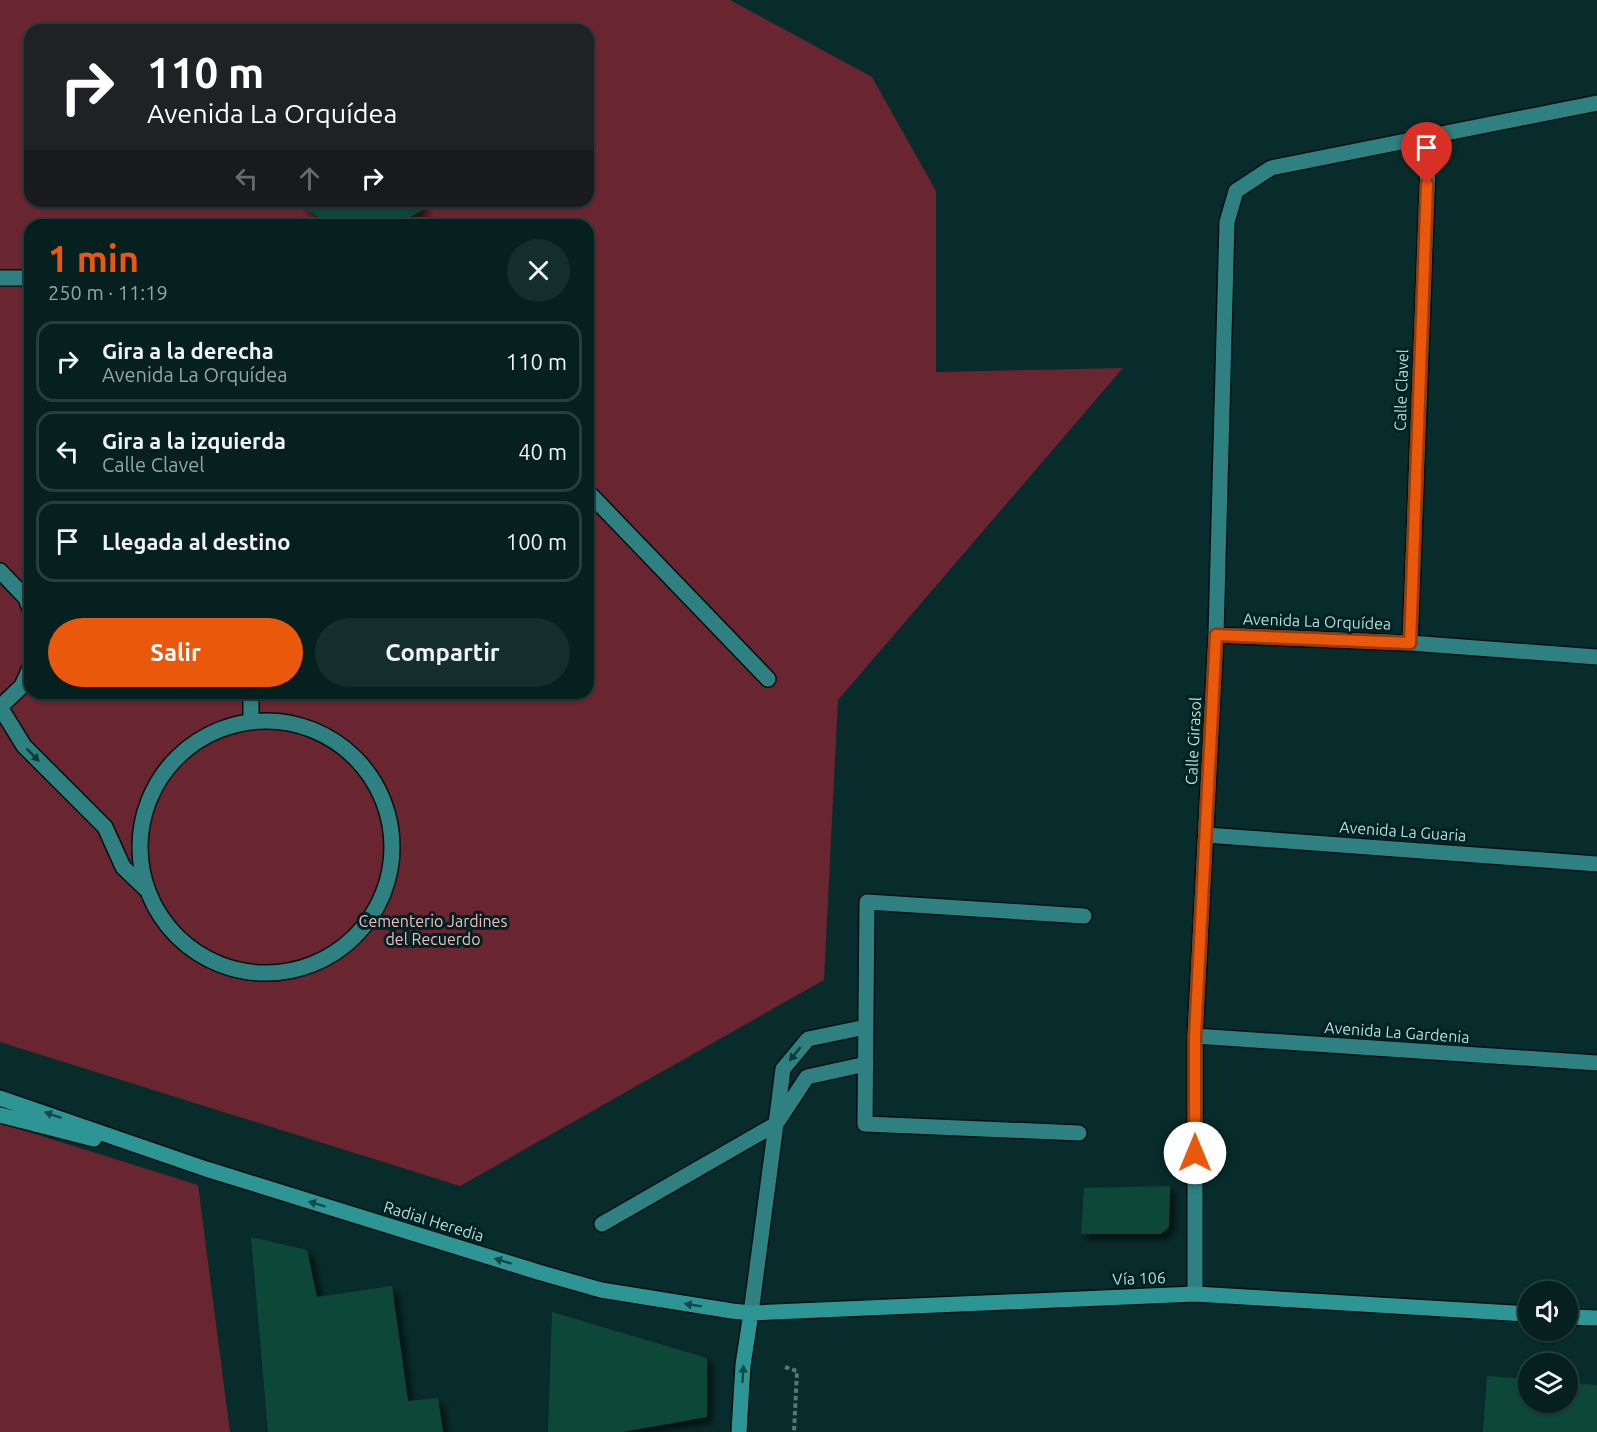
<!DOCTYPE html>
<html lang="es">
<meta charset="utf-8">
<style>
:root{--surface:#062020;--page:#142d2d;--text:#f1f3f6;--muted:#98a3a5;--line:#273e3e;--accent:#ea580c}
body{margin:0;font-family:Ubuntu,sans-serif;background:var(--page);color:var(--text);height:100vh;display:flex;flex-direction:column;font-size:22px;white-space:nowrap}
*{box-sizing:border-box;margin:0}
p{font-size:20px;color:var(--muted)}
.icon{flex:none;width:33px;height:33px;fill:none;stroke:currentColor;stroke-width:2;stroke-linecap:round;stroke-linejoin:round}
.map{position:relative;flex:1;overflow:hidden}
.drawer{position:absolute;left:24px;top:219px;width:570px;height:480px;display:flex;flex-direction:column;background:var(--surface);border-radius:18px;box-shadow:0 2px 4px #0004,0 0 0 2px var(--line)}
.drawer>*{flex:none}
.banner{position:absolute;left:24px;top:24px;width:570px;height:183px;border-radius:18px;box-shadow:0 2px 4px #0004,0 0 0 2px var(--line);background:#202124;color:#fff;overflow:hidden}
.buttons{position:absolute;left:1518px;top:1281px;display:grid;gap:12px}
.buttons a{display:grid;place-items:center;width:60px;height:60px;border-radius:50%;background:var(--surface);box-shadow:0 2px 4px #0004,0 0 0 2px var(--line);font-size:30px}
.pin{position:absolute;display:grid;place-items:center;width:51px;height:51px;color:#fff;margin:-62px -26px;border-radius:50% 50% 50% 0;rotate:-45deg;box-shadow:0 0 6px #0007}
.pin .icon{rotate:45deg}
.me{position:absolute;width:66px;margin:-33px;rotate:0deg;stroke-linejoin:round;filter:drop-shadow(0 0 4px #0008)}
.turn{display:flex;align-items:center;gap:21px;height:126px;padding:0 24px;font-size:27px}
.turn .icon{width:78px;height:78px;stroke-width:2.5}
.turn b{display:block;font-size:42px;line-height:51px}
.lanes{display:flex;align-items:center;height:57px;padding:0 24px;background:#0003;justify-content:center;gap:30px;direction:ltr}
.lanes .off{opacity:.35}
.round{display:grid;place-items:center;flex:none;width:63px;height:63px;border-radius:32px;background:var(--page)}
.summary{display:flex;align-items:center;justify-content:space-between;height:102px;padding:0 24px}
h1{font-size:36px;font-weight:600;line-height:45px;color:var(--accent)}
.action{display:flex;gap:12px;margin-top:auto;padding:12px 24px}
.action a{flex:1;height:69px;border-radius:36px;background:var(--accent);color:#fff;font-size:24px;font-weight:600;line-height:69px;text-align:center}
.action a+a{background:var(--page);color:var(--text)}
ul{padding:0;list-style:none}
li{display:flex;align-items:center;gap:18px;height:81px;margin:0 12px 9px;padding:0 12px;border:3px solid var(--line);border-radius:18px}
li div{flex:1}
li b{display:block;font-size:22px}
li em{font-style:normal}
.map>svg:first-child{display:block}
</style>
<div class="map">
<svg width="1597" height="1432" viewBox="0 0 1597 1432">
<defs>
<filter id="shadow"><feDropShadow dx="5.5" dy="5.5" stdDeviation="3" flood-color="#0009"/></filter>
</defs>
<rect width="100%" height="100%" fill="#082b2b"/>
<path fill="#692530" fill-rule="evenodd" d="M0,0H730L872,77L936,191V372L1123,368L838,700L824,980L460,1186L0,1042ZM30,30H588V201H30ZM30,225H588V693H30Z
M0,1123L198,1185L230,1432H0Z"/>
<path fill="#114639" filter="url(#shadow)" d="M308,201H415L426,208L396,225H332L299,205Z
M1170,1186L1169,1227L1161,1234H1081L1084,1188Z
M251,1237L307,1250L317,1297L392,1286L408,1401L438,1398L443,1432H268Z
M552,1312L707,1358V1417L622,1432H548Z
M1487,1376L1528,1379V1402H1568V1383L1597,1385V1432H1483Z"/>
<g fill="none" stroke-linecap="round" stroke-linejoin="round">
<defs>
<path id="minor" d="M0,278H30
M588,492L768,679
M0,571L26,598L30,609
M1216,635L1410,643L1597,657
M1410,643L1429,138
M251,693V722
M0,707L24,746L105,827L123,867L146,889
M0,707L22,686L30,668
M140 847a126 126 0 1 1 252 0a126 126 0 1 1-252 0Z
M1206,835L1597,864
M1195,1036L1597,1063
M778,1121L807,1077L866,1064
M776,1124L783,1069L808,1039L866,1027
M1079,1133L865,1124L867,902L1084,916
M602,1224L776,1124L751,1313
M1195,1294V1036L1216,635L1227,222L1236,191L1271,168L1597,103"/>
<path id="major" d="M0,1098L206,1169L538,1272L601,1290L732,1311L751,1313L1195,1294L1528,1314
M0,1115L94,1139
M1568,1317L1597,1318
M739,1432L743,1365L751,1313"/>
</defs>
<use href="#minor" stroke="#041111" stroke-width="18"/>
<use href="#major" stroke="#041111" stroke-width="18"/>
<path stroke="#517979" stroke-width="4" stroke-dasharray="4.5 3" stroke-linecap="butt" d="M785,1367L797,1371L794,1432"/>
<use href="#minor" stroke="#2e8180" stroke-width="15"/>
<use href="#major" stroke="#2d9695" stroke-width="15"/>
</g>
<defs><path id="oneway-solid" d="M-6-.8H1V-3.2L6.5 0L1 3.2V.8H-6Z" transform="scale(1.5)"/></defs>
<g fill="#0c3939">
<use href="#oneway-solid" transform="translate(33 755) rotate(45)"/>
<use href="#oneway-solid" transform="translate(795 1054) rotate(129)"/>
</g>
<g fill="#104a4a">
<use href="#oneway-solid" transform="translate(53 1115) rotate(-161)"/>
<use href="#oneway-solid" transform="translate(317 1204) rotate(-163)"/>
<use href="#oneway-solid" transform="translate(503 1261) rotate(-163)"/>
<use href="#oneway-solid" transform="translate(693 1305) rotate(-171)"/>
<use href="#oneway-solid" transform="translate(743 1374) rotate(-86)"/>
</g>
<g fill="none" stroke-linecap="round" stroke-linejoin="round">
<defs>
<path id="route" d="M1195,1153V1036L1216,635L1410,643L1427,184"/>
</defs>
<use href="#route" stroke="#983908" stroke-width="15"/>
<use href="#route" stroke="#ea580c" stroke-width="10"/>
</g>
<g text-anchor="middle" stroke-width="6" stroke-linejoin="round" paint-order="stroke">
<g font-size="16" fill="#b0dfde" stroke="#002121">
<text transform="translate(1401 390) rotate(-88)" y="6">Calle Clavel</text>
<text transform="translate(1317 621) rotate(2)" y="6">Avenida La Orquídea</text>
<text transform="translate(1193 741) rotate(-87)" y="6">Calle Girasol</text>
<text transform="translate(1403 831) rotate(4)" y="6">Avenida La Guaria</text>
<text transform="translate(1397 1032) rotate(4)" y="6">Avenida La Gardenia</text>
<text transform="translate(434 1221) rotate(17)" y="6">Radial Heredia</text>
<text transform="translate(1139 1278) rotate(-2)" y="6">Vía 106</text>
</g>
<g font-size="16" fill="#f8b9bd" stroke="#002121">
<text x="433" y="927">Cementerio Jardines<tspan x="433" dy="18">del Recuerdo</tspan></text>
</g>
</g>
</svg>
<div class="buttons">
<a><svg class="icon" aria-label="sound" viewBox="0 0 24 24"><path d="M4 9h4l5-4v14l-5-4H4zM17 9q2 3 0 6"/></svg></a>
<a><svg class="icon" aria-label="layers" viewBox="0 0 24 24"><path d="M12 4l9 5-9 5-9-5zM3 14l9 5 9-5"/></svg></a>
</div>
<div class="pin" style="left:1427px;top:184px;background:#d93025"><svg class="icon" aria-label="arrive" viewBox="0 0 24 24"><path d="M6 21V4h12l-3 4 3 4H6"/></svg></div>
<svg class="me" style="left:1195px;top:1153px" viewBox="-20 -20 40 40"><circle r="19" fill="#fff"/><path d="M0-13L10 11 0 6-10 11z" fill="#ea580c"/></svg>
<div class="banner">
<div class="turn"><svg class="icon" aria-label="right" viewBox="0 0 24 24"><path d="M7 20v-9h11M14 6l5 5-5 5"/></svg><div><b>110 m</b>Avenida La Orquídea</div></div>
<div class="lanes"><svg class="icon off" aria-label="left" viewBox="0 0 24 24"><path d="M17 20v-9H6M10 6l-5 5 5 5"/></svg><svg class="icon off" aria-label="ahead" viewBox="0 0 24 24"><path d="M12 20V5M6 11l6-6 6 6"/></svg><svg class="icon" aria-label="right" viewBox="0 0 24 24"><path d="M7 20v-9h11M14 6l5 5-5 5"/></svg></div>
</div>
<section class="drawer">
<div class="summary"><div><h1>1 min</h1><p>250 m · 11:19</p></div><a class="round"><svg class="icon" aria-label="close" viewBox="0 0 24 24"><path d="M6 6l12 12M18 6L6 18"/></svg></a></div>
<ul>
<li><svg class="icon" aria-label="right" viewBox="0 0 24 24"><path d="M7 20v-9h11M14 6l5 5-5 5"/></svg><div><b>Gira a la derecha</b><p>Avenida La Orquídea</p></div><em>110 m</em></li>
<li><svg class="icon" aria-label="left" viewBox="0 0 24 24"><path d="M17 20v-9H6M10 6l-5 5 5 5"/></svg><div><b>Gira a la izquierda</b><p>Calle Clavel</p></div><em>40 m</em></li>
<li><svg class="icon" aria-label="arrive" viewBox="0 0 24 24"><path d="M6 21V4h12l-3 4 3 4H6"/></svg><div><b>Llegada al destino</b></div><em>100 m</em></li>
</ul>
<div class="action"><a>Salir</a><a>Compartir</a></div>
</section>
</div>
